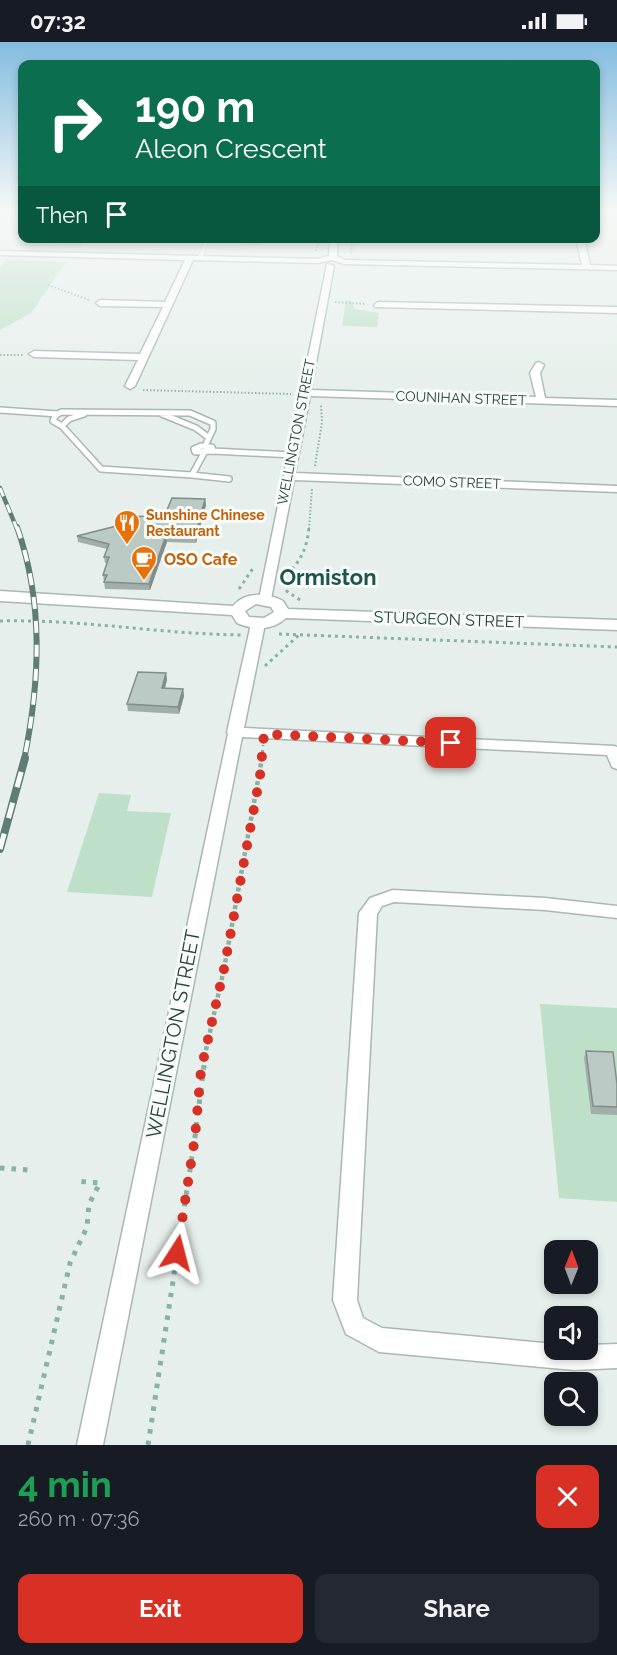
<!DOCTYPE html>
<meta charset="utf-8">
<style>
:root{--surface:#171b24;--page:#242831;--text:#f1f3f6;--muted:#9ea1a6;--accent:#d93025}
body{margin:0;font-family:Raleway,sans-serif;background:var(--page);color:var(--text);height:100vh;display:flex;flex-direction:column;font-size:22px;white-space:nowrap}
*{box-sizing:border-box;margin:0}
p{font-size:20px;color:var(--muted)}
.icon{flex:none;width:33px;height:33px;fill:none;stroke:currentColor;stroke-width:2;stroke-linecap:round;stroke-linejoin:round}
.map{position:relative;height:1403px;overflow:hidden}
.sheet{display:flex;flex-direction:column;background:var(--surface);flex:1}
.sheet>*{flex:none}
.hud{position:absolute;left:18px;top:18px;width:582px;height:183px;border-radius:12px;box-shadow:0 3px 9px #0003;background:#0b6e4f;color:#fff;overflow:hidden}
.needle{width:39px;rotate:1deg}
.tools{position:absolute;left:544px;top:1198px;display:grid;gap:12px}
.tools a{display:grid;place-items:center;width:54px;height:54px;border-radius:12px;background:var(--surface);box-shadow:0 3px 9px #0003;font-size:30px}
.pin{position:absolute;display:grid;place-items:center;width:51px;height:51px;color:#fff;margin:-26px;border-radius:12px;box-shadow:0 3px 9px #0006}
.me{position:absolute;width:66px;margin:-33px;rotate:9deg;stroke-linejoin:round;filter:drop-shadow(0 0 4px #0008)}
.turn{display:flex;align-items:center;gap:21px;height:126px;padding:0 18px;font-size:27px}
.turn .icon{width:78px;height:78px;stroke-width:2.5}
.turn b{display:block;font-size:42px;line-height:51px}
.then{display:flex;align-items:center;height:57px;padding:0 18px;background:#0003;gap:12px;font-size:22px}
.round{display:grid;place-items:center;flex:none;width:63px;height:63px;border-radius:12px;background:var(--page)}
.head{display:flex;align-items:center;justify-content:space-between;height:102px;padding:0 18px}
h1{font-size:36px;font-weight:700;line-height:45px;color:#1e9e55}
.primary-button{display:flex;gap:12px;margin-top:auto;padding:12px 18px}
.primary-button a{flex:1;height:69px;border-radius:12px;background:var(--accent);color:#fff;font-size:24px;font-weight:700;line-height:69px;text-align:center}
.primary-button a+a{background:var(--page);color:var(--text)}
.status{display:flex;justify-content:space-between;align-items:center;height:42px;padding:0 30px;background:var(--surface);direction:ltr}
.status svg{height:16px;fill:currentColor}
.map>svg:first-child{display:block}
</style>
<div class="status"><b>07:32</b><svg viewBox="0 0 49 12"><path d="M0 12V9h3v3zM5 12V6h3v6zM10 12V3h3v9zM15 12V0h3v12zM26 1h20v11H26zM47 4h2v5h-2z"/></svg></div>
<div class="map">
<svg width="617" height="1403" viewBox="0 0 617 1403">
<rect width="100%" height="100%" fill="#e6efeb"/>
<path fill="#bfe0c8" d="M22,195V196L86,197L78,206L16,204Z
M6,218L66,220L31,271L0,288V225Z
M346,258H351L355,267L379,271L377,285L342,284Z
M99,751L131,753L127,769L171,771L152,855L67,850Z
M540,962L617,966V1160L559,1156Z"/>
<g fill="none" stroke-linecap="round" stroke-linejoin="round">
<defs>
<path id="service-far1" d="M159,196L259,199L269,196
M200,216L207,198"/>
<path id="service" d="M0,368L58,372
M162,372L196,386L208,395
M62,384L69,377L84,372
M201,404L212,405L213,409L195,410L194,407Z
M213,409L292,413
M204,411L192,433L101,427L62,384L53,379L55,374L61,370L190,371L213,381V387L205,404
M192,433L229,437"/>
<path id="minor" d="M330,196H338L337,214L345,218L582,223L576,196H584L590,223L617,224V228L344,222L332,218L318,221L193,218L135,344L130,347L125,344L138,318L34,315L29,312L34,309L140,312L163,265L100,264L96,261L100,258L165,260L185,218L0,213V209L318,217L329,214Z
M327,222L334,224L311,348L536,355L530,331L536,321L539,320L544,323L540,331L545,356L617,358V364L310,354L295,431L617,444V450L294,438L271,557L270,560H260L259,557Z
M378,260L617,265V271L375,265L374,263Z
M258,578L265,582L244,686L614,704L617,705V727L612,725L607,713L242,695L103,1403H77L228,692L227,690L251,582Z
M393,848L545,856L617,864V876L545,868L394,860L382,864L377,872L357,1258L363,1276L382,1286L555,1302V1308H588V1303L617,1302V1326L574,1328L379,1310L346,1292L333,1258L359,871L370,856Z"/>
<path id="tertiary" d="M0,549L233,564C245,549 267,551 283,559L288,567L617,578V588L286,576C272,589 254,588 237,581L232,573L0,559ZM256,562L271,565L274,570L264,576L249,575L245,569Z"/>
</defs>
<use href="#service-far1" stroke="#a8b8b2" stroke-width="5"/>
<use href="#service" stroke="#a8b8b2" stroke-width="8"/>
<use href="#minor" stroke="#a8b8b2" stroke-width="3"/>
<use href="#tertiary" stroke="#a8b8b2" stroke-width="3"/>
<path stroke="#86b3a5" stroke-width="2" stroke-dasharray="1.5 2" stroke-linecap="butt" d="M316,209L319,196
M351,211L353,196
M48,243L89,258
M335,260L366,262
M0,313H23
M143,348L291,352
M315,424L322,380L321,363
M309,487L312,446"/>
<path stroke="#86b3a5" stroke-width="3" stroke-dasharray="3 4" stroke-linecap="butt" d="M239,547L254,525
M300,558L285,548L284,536C300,520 307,508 309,485
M0,579C81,577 160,592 241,593
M279,592L617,605
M265,624L299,593
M262,718L263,703"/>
<path stroke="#86b3a5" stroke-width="4.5" stroke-dasharray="4 5" stroke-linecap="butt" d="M204,1017L224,927L262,716"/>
<path stroke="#86b3a5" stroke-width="5" stroke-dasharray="4.5 7" stroke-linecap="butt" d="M0,1126L29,1128
M28,1403L70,1221L87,1185L89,1162L100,1141L75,1139
M148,1403L195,1095L205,1016"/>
<use href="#service-far1" stroke="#fff" stroke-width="4"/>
<use href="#service" stroke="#fff" stroke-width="5"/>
<use href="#minor" fill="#fff" fill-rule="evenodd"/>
<use href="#tertiary" fill="#fff" fill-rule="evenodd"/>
<defs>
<path id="rail-far2" d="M0,446L17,487"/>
<path id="rail-far1" d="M17,485C44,561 40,640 24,718"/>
<path id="rail" d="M0,807L25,716"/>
</defs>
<use href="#rail-far2" stroke="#5f7d75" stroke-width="4.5"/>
<use href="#rail-far1" stroke="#5f7d75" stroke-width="6"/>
<use href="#rail" stroke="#5f7d75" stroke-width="8"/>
<use href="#rail-far2" stroke="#f7fbf9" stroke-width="3" stroke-dasharray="9" stroke-linecap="butt"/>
<use href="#rail-far1" stroke="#f7fbf9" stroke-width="4" stroke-dasharray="12" stroke-linecap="butt"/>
<use href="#rail" stroke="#f7fbf9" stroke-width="5" stroke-dasharray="16" stroke-linecap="butt"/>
</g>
<path fill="#a1aea9" d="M205,457L206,463L196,501L167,500L150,548L105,547L103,533L107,521H105L104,515L107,507L78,500L77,494L164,475Z
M166,631L167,638L165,646L183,647L184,654L179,672L128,669L127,662Z
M586,1009L617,1042V1073L591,1072L584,1016Z"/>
<path fill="#838d89" d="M205,457L206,463L196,501L195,494Z
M166,493L167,500L150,548L149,542Z
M166,631L167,638L163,653L162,646Z
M183,647L184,654L179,672L178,665Z"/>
<path fill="#bbcac4" stroke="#838d89" stroke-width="1.5" d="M172,456L205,457L195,494L166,493L149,542L104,540L107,533H103L109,515H104L109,502L77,494L124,482L128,474L164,475Z
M138,630L166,631L162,646L183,647L178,665L127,662Z
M586,1009L613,1010L617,1042V1065L593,1064Z"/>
<linearGradient id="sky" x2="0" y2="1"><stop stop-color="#84bce0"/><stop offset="0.46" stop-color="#f4f8f6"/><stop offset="1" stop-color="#f4f8f6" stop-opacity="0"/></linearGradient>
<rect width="617" height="365" fill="url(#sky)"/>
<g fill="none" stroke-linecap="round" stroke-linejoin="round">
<path stroke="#d93025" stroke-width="10" stroke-dasharray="0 18" d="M177,1211L195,1095L201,1028L224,927L260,734L264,692L451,701"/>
</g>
<defs>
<symbol id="restaurant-pin" viewBox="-11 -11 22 30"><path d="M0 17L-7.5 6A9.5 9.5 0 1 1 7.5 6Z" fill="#e8710a" stroke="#f7fbf9"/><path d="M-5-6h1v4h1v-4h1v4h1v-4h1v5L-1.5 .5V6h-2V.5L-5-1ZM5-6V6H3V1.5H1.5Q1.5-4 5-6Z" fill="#fff"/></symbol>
<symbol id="cafe-pin" viewBox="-11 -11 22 30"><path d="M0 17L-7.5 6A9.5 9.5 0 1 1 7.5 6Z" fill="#e8710a" stroke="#f7fbf9"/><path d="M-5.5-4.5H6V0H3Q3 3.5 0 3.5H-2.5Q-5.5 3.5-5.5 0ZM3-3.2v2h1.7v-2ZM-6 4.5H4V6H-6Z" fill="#fff"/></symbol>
</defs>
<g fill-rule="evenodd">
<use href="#restaurant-pin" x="112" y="466" width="30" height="40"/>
<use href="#cafe-pin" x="129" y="502" width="30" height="40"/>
</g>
<g text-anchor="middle" stroke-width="6" stroke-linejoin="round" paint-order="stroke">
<g font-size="14" fill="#24423a" stroke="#f7fbf9">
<text transform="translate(461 356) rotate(2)" y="5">COUNIHAN STREET</text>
<text transform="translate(296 390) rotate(-79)" y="5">WELLINGTON STREET</text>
<text transform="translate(452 440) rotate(2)" y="5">COMO STREET</text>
</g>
<g font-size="14" font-weight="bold" fill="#c56008" stroke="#f7fbf9" text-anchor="start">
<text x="146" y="478">Sunshine Chinese<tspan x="146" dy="16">Restaurant</tspan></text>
</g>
<g font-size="16" font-weight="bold" fill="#c56008" stroke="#f7fbf9" text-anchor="start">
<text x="164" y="523">OSO Cafe</text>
</g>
<g font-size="16" fill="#24423a" stroke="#f7fbf9">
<text transform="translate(449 577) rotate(2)" y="6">STURGEON STREET</text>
</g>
<g font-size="20" fill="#24423a" stroke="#f7fbf9">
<text transform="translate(173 992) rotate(-79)" y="7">WELLINGTON STREET</text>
</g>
<g font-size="22" font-weight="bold" fill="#1f5548" stroke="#f7fbf9">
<text x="328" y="543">Ormiston</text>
</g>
</g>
</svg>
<div class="tools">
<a><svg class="needle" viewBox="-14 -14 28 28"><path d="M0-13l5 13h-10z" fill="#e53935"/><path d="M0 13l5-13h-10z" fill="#9ea1a6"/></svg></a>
<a><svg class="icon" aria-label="sound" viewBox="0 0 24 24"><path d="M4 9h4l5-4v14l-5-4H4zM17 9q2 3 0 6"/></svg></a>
<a><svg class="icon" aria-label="search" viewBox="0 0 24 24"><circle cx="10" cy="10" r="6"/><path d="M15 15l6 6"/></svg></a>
</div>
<div class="pin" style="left:451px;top:701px;background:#d93025"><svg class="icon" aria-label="arrive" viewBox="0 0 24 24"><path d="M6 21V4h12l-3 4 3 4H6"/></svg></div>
<svg class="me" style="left:177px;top:1211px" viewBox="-20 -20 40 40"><path d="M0-17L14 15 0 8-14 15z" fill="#d93025" stroke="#fff" stroke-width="4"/></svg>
<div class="hud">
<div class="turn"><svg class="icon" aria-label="right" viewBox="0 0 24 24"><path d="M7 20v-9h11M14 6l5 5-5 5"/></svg><div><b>190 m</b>Aleon Crescent</div></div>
<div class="then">Then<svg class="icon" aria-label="arrive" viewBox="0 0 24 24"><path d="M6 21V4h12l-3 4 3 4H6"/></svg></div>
</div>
</div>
<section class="sheet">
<div class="head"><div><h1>4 min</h1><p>260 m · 07:36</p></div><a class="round" style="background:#d93025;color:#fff"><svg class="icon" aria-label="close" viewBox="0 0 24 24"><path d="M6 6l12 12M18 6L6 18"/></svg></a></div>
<div class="primary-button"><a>Exit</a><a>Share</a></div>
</section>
